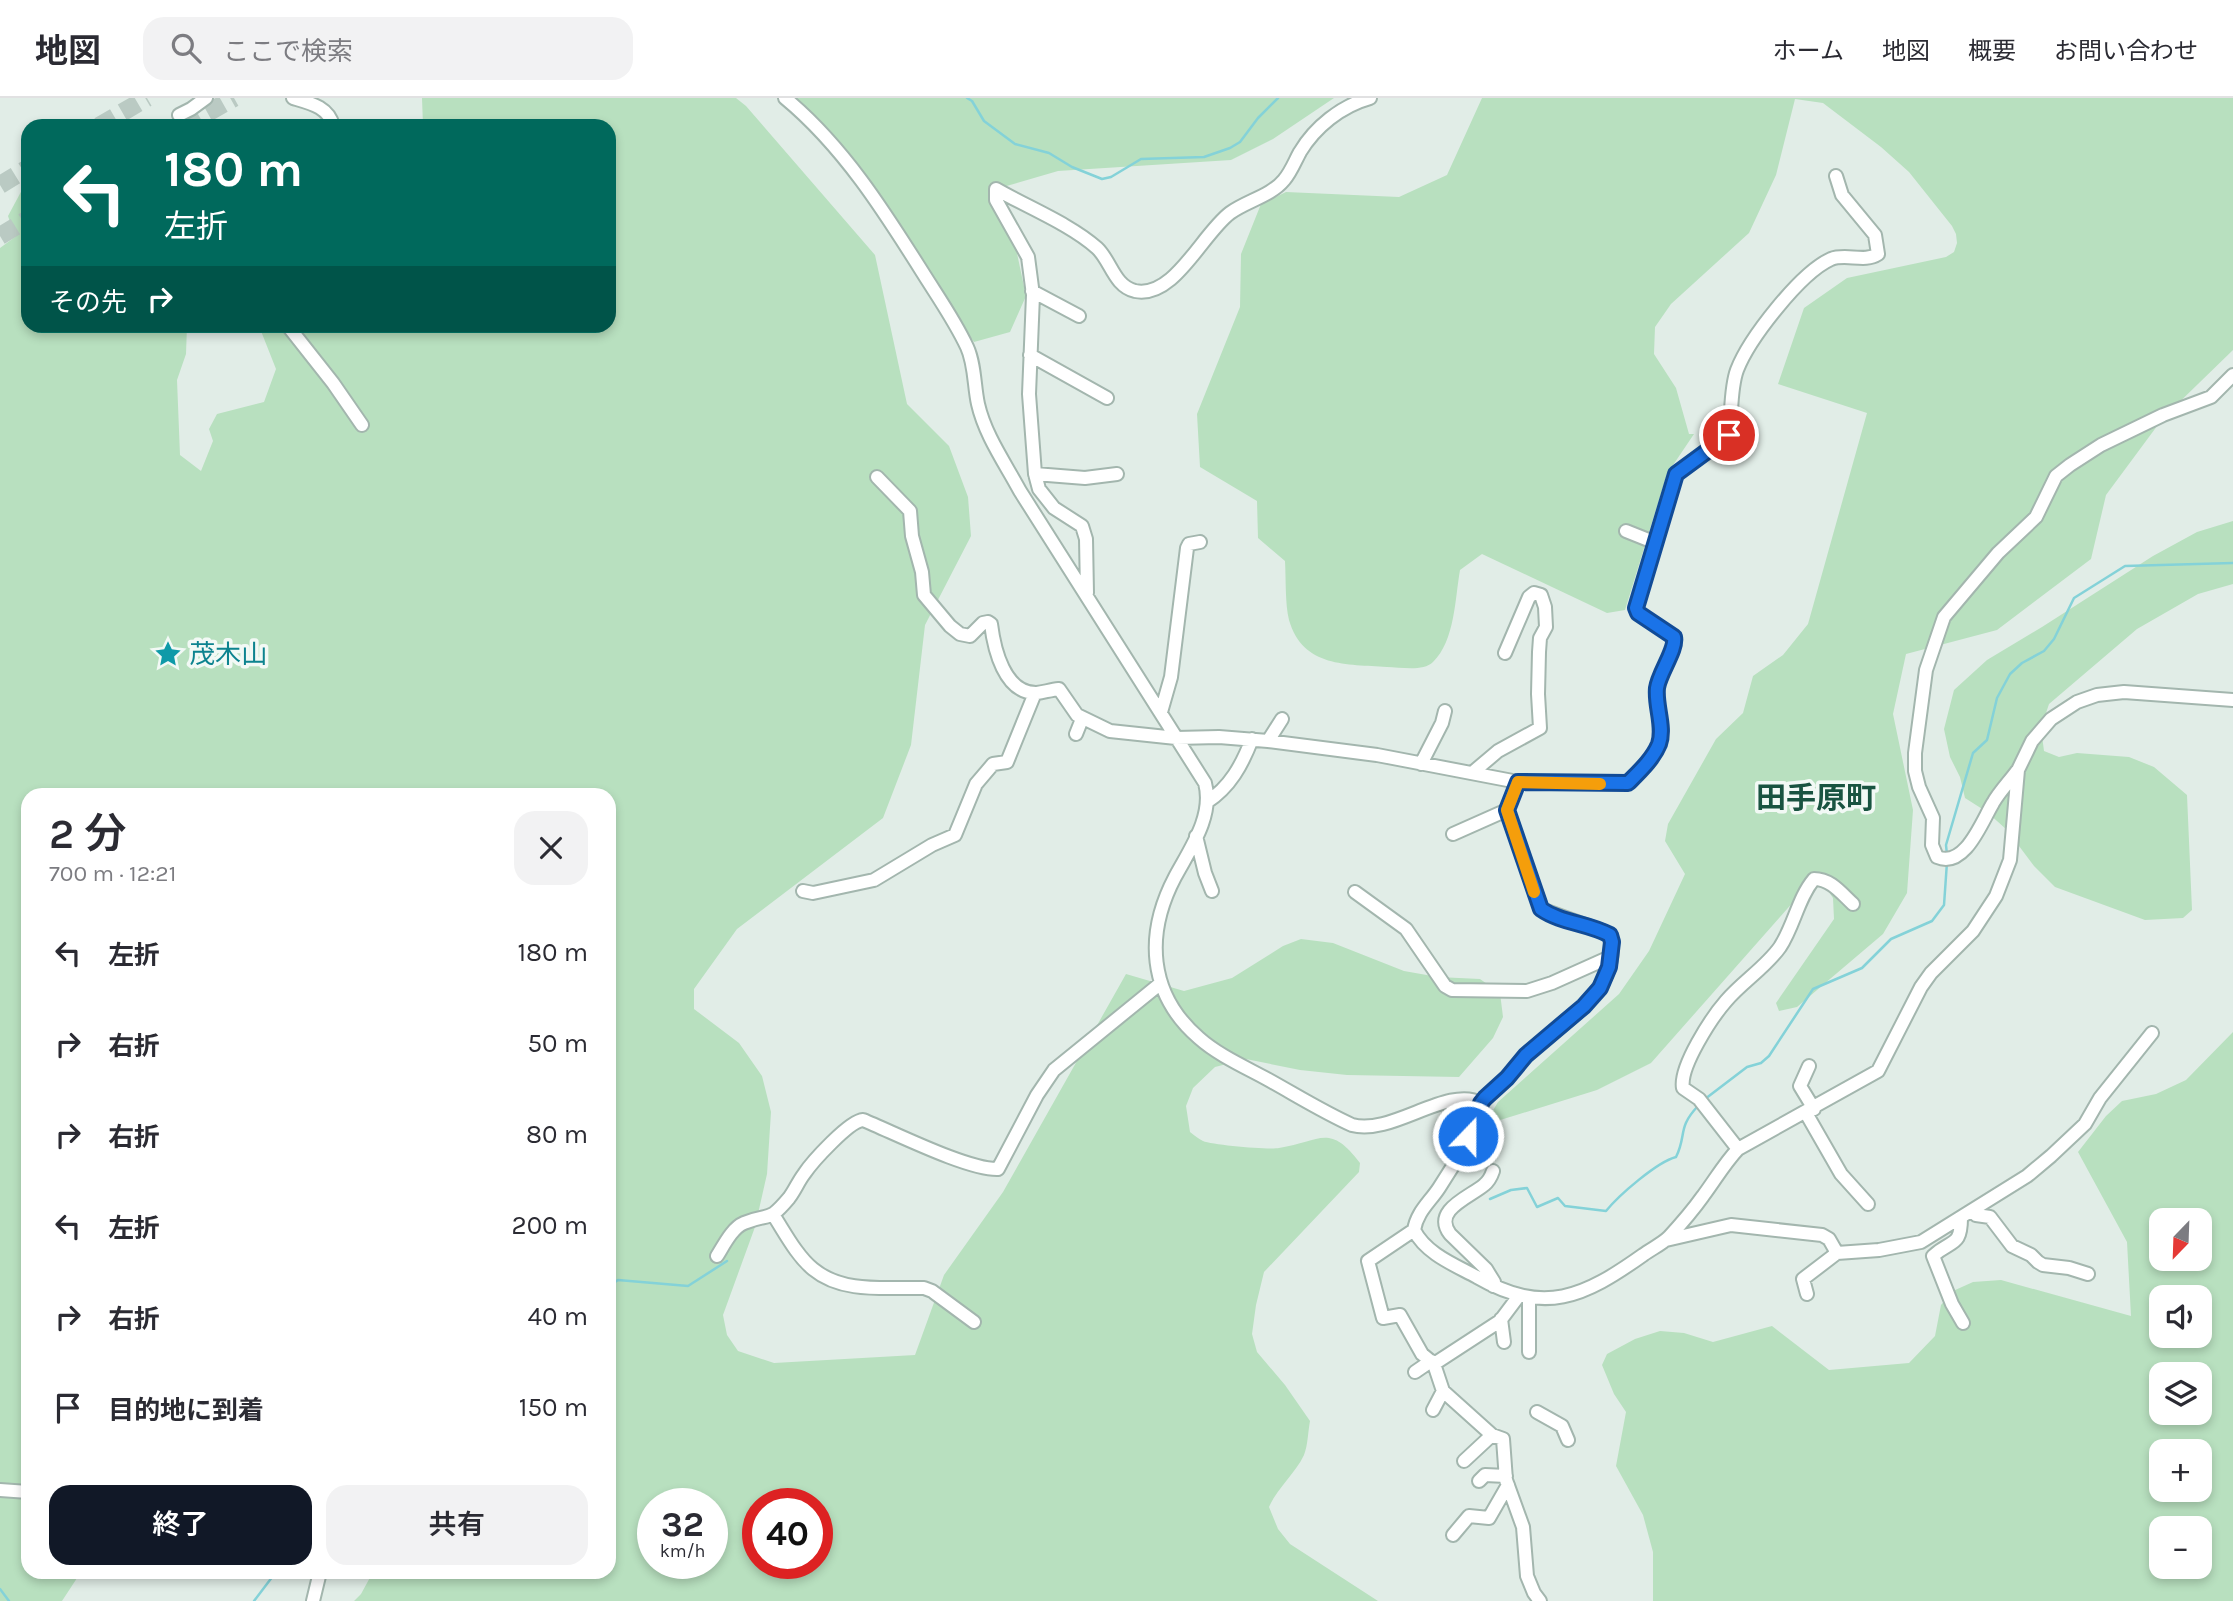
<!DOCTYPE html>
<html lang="ja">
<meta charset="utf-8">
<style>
:root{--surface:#fff;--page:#f2f2f3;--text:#2b2b33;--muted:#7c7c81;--line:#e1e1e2;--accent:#111827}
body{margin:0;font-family:Karla,"Noto Sans JP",sans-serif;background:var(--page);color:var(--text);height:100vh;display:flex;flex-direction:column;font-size:26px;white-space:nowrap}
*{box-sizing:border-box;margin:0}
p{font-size:23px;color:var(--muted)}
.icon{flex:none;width:38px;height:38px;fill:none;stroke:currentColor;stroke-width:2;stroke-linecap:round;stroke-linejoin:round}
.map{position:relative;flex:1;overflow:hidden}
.panel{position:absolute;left:21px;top:690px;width:595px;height:791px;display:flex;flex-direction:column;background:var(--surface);border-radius:21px;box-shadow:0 4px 10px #0003}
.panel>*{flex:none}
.top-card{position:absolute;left:21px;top:21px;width:595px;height:214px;border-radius:21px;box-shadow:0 4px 10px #0003;background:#00695c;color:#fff;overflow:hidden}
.needle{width:46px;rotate:203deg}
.fabs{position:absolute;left:2149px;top:1110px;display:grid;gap:14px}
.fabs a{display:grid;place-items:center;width:63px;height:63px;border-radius:14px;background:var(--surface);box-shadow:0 4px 10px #0003;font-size:35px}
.speed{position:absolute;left:637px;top:1390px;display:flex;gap:14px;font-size:35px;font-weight:700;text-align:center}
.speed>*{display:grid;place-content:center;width:91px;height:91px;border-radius:50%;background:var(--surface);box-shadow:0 4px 10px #0003;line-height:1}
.speed small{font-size:18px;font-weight:400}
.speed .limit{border:10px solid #d22;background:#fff;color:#111}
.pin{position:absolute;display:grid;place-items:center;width:60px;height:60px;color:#fff;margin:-30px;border:4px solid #fff;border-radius:50%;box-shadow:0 2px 7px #0007}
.me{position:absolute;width:77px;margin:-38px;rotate:22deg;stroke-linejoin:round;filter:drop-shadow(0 0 5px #0008)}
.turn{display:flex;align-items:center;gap:24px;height:147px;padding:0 28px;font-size:32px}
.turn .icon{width:91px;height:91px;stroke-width:2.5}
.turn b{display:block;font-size:49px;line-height:60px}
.then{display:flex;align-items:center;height:66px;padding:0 28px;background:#0003;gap:14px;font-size:26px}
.round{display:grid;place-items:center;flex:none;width:74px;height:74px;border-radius:21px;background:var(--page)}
.summary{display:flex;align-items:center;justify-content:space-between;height:119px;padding:0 28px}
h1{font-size:42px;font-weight:600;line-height:52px}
.primary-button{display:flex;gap:14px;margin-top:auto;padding:14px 28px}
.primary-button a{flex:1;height:80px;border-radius:21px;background:var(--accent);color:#fff;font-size:28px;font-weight:600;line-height:80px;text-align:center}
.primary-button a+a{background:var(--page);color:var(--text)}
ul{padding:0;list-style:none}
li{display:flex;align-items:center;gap:21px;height:91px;padding:0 28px}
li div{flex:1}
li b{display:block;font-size:26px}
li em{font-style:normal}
header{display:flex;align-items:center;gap:42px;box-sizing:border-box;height:98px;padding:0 35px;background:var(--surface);border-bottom:2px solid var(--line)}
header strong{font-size:33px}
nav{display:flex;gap:38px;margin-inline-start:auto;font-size:24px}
.search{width:490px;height:63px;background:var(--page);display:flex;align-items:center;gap:18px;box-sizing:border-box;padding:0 24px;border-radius:21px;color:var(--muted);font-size:26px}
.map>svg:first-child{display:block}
</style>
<header>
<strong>地図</strong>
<div class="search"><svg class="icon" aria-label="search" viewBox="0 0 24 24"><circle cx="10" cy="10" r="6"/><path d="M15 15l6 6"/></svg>ここで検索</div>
<nav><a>ホーム</a><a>地図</a><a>概要</a><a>お問い合わせ</a></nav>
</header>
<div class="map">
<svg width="2233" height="1503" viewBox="0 0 2233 1503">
<rect width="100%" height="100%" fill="#e1ede7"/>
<path fill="#b8e0bf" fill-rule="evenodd" d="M422,0H736L746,8L875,157L907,306L949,348L968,399L971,438L925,527L911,647L883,720L737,831L694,891V911L739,945L762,978L771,1014L767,1076L755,1129L723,1217L727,1237L738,1253L774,1265L915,1257L944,1177L1003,1094L1126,876L1184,893L1232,880L1283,848L1301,841L1333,845L1404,873L1438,879L1480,881L1500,895L1503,919L1493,940L1459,979L1347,977L1300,972L1246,961L1215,969L1193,990L1186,1008L1190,1034C1194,1037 1199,1041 1203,1043C1212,1047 1269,1052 1279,1050C1320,1044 1329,1024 1360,1065L1359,1074L1264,1174L1256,1207L1252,1236L1257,1254L1285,1287L1310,1323C1308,1333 1308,1347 1304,1357C1295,1376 1278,1389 1269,1409L1278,1431L1290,1446L1378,1503H354L361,1496L373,1474H609V696H28V1474H81L62,1503H0V150L15,139L8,118L23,90L28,89V228H187L186,256L177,282L180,357L201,373L213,343L209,331L217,316L264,304L276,271L259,228H609V28H423ZM653,1405H712V1465H653ZM758,1405H817V1465H758Z
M788,0H1334L1273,41L1231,62L1058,73L1003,89L1026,198L1010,234L974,244L834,46Z
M1482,0H2233V252L2163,320L2106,397L2091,461L1997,532L1906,556L1893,616L1913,712L1907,795L1883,836L1797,909L1779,913L1776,905L1834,821L1833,800L1822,784L1795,802L1651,965L1597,992L1497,1023L1489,1019L1498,1004L1619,896L1649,853L1685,776L1665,743L1668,726L1716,641L1743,615L1753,578L1783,557L1808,526L1867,315L1778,286L1804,210L1847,180L1946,159L1954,154L1957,145L1956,136L1952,128L1909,74L1881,49L1823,5L1795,1L1776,77L1749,135L1671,206L1655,229L1654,256L1676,290L1689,336H1694L1667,376L1625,512L1607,515L1482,456L1460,472C1455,500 1455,543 1433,564C1423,574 1400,569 1387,569C1347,566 1303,570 1289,522C1285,506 1286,480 1285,463L1258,440L1257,403L1200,369L1197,316L1240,209L1241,156L1261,106L1286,94L1399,99L1447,77Z
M2233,423V486L2198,496L2137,531L2049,606L2041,630L2044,653L2059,659L2077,655L2129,659L2154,669L2187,697L2192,812L2183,820L2145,822L2055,789L2034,768L2007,732L1987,714L1965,700L1960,679L1950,659L1944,631L1954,592L1987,562L2042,529L2153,458L2197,434Z
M2233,934V1503H1653V1454L1643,1417L1616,1368L1626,1314L1614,1296L1602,1267L1607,1256L1635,1241L1660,1233L1684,1235L1713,1244L1772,1228L1829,1272L1909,1265L1935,1238L1941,1207L1953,1193L1973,1184L2001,1182L2131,1218L2127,1144L2078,1054L2106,1018L2122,1003L2156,996L2186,982ZM2161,1122H2200V1160H2161ZM2161,1199H2200V1237H2161ZM2161,1276H2200V1314H2161ZM2161,1353H2200V1391H2161ZM2161,1430H2200V1468H2161Z"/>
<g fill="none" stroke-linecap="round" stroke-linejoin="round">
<path stroke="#84d2d8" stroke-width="2.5" d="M967,0L972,3L984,23L1015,46L1049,55L1072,69L1102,81L1111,79L1141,61L1204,59L1230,50L1240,44L1258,20L1278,0
M1947,757L1946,747L1973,655L1987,642L1997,600L2010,576L2022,565L2044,553L2054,541L2074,500L2125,468L2233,465
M1705,1001L1747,969L1761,965L1769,958L1813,891L1862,870L1891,841L1932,823L1944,807L1947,764
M1490,1101L1511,1092L1527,1090L1537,1109L1558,1100L1565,1108L1606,1113C1619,1097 1657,1064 1676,1059C1687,1037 1677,1030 1698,1008
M609,1188L618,1182L688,1188L727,1163
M0,1491L9,1503
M254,1503L276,1474"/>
<path stroke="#bacac3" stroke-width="18" stroke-dasharray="18 9" stroke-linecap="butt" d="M99,28L147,0
M184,28L234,0
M0,87L28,70
M0,138L28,121"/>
<defs>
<path id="minor" d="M293,0C310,5 329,9 333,28
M785,0C843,48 884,113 923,175C938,199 955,223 967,249C975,266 974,288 978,306C985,337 1005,365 1020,393L1205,685C1214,718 1190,751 1175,779C1145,836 1148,896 1199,940C1218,957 1245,969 1267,981C1296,997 1323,1014 1352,1027C1392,1038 1447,987 1481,1005C1480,1025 1451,1072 1439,1090C1429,1105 1417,1114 1414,1132C1426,1156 1455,1167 1477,1179C1544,1218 1584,1199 1643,1157C1651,1151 1662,1146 1669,1139C1681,1126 1693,1112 1703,1098C1715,1082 1724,1066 1738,1051L1878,973L1921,889L1931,875L1973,833L1996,798L2010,762L2018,672L2032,643L2051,621L2077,604L2097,597L2124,594L2233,602
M179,17L191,11L206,0
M1032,193L1079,218
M288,228L333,285L362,327
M1030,257L1107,300
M1035,376L1085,380L1117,376
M877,379L910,413L912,438L922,474L924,497L950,528L960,536L970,538L983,525L988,524L991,526C994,550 1004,596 1037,595C1044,594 1051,592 1059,591L1077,617L1110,633L1176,640L1219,639L1268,643L1377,657L1518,684L1628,685C1639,673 1653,661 1659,645C1664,628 1655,608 1657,590C1659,575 1677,551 1674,539L1638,515L1636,510L1676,376L1729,337C1732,317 1730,291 1737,272C1749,241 1800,175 1831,161C1846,155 1865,165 1878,156L1875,137L1842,97L1836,78
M1626,433L1656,445
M1087,495L1086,441L1082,428L1054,410L1039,391L1035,376L1029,296L1033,197L1028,159L996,102V91C1027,109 1070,126 1097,150C1111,163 1114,188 1135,193C1174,201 1202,136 1230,115C1246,103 1271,98 1284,82C1291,74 1295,63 1300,54C1315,29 1341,8 1370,0
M1161,614L1171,579L1187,450L1189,446L1200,444
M1076,636L1082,621
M1268,643L1282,621
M1421,666L1442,625L1445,613
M2017,673C2009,684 1999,694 1993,705C1982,723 1965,771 1937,759L1932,747L1933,720L1919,689L1915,673V655L1926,572L1944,519L1998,455L2036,419L2056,378L2070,367L2101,347L2163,317L2211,299L2233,277
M1472,675L1498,653L1540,630L1538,596L1539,554L1540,540L1546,529L1545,509L1541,497L1534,495L1529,499L1505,555
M1207,704C1230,689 1242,667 1252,641
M1453,736L1507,712
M1196,738L1205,775L1212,793
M803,793L813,795L874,782L932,747L955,737L976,686L993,666L1007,664L1035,595
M1355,794L1406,831L1445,888L1452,892L1527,893L1552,885L1610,859
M1809,968L1800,988L1814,1011
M1481,1005C1489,995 1500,988 1508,979C1515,971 1521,961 1529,954C1563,925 1623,890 1610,837L1602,833L1541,811L1507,712L1518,684
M1806,1015L1841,1076L1868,1106
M1738,1051L1699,1001L1683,990C1679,969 1712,919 1726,903C1742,884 1766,869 1780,849C1794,828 1798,800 1814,781C1831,781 1841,795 1853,806
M1972,1113L1976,1117L1990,1119L2012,1148L2031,1157L2038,1164L2043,1167L2069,1170L2088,1176
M774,1118C785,1135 797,1158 813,1171C843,1196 887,1189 924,1190L932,1193L974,1224
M1961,1120C1961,1150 1951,1141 1933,1158L1952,1206L1963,1225
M1414,1132L1368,1163L1383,1220L1400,1217L1422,1256L1434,1266
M1666,1142L1731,1127L1822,1137L1829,1141L1837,1155L1879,1152L1921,1144L2027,1078L2051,1058L2085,1026L2100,1000L2152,935
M717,1158C724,1147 732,1130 744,1125C771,1114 767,1126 789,1100C795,1092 798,1084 804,1076C812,1064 849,1023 863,1022C895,1035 968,1072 998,1071L1037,997L1054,972L1161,885
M1493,1188L1494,1184L1486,1171L1450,1136C1432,1112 1470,1099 1484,1087C1489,1083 1491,1079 1493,1073
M1807,1196L1803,1181L1837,1155
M1518,1199L1500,1223L1434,1266L1443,1293L1492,1337L1503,1341L1506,1382L1523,1429L1527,1478L1534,1495L1540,1503
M1501,1221L1504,1244
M1529,1254V1200
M1415,1274L1431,1263
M1433,1312L1443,1293
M1537,1314L1562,1328L1568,1342
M1464,1363L1492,1337
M1479,1383L1485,1377L1506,1378
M0,1392L28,1394
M1453,1437L1469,1418L1489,1420L1508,1387
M313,1503L320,1474"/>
</defs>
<use href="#minor" stroke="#a3b6ae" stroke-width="16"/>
<use href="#minor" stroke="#fff" stroke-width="12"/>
</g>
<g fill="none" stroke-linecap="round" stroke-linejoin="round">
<defs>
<path id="route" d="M1468,1038L1478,1020L1481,1005L1485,1000L1507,980L1526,957L1584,908L1600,890L1609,869L1612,844L1610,837C1588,825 1561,825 1541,811L1507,712L1518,684L1628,685C1639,674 1653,661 1659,646C1665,629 1655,608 1657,590C1659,575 1677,551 1674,539L1638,515L1636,510L1676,376L1729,337"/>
</defs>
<use href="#route" stroke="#114b97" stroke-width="18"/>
<use href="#route" stroke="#1a73e8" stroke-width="12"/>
<path stroke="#f59e0b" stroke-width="12" d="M1534,794L1507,712L1518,684L1600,686"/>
</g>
<defs>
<symbol id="sight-bare" viewBox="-9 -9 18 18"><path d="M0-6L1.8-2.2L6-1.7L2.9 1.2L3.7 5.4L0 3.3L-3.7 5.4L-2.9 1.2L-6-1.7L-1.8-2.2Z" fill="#0f9aa8" stroke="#f2f9f5" stroke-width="2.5" paint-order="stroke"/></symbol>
</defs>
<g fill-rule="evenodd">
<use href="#sight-bare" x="149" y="537" width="38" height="38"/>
</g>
<g text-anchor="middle" stroke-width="7" stroke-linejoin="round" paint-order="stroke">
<g font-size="26" fill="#0d838f" stroke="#f2f9f5" text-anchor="start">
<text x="189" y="565">茂木山</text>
</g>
<g font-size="30" font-weight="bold" fill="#195441" stroke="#f2f9f5">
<text x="1816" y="710">田手原町</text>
</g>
</g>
</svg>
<div class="fabs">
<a><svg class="needle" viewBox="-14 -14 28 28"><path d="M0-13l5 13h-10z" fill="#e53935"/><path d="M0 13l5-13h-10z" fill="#7c7c81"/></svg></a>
<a><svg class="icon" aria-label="sound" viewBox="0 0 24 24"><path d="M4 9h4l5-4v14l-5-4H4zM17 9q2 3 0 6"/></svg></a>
<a><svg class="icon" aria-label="layers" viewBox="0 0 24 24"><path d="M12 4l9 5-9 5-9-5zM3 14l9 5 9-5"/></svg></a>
<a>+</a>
<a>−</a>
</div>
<div class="speed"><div>32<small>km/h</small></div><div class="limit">40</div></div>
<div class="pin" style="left:1729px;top:337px;background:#d93025"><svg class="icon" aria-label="arrive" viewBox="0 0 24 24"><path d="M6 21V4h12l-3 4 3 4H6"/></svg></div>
<svg class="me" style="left:1468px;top:1038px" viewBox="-20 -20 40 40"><circle r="17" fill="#1a73e8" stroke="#fff" stroke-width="3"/><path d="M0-11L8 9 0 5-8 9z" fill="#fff"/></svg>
<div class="top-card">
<div class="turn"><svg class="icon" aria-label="left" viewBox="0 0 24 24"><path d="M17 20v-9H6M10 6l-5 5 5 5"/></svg><div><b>180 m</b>左折</div></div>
<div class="then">その先<svg class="icon" aria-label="right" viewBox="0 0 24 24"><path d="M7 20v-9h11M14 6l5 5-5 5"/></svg></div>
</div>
<section class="panel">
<div class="summary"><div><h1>2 分</h1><p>700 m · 12:21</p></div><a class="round"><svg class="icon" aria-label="close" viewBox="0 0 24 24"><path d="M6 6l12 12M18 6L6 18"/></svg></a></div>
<ul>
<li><svg class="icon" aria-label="left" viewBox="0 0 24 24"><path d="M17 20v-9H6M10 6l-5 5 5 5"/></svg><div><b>左折</b></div><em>180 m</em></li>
<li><svg class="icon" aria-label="right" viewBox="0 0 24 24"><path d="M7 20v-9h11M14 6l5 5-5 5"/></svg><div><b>右折</b></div><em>50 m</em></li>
<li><svg class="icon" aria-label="right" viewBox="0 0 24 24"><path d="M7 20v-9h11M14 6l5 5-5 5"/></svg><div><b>右折</b></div><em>80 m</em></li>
<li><svg class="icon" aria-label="left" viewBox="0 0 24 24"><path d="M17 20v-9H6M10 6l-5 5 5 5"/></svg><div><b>左折</b></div><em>200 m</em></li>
<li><svg class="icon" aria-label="right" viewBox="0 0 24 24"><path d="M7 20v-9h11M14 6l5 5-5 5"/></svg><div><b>右折</b></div><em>40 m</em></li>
<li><svg class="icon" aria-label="arrive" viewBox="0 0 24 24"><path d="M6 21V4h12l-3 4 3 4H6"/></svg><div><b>目的地に到着</b></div><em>150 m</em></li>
</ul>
<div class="primary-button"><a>終了</a><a>共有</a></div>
</section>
</div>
